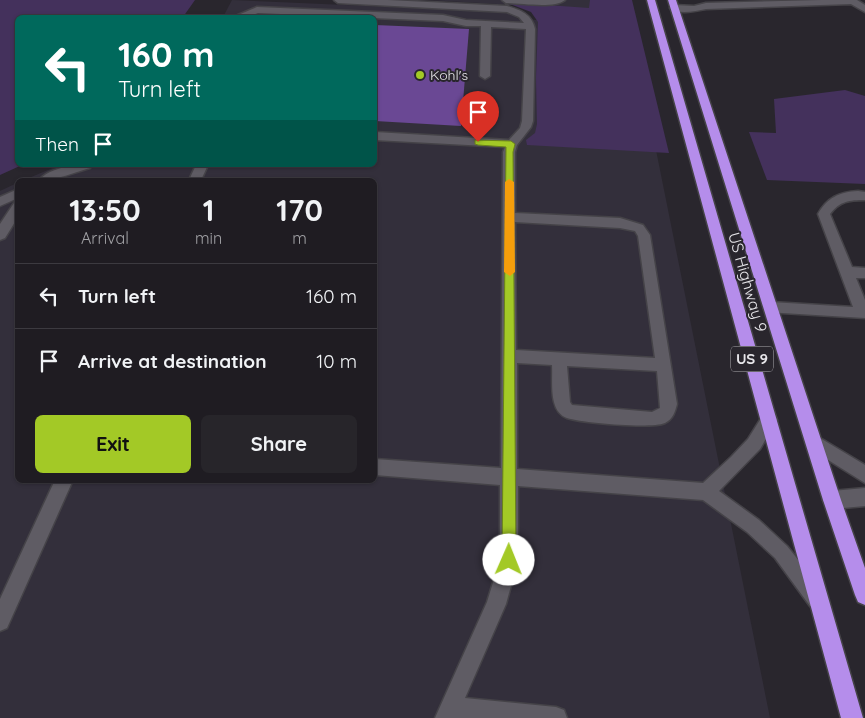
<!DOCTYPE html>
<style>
:root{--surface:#1f1c22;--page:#27252a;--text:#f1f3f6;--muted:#a1a1a5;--line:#3c3a40;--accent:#a3c926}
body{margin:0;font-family:Quicksand,sans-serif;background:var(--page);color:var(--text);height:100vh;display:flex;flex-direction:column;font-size:19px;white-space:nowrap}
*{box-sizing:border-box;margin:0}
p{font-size:16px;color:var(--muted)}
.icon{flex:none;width:28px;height:28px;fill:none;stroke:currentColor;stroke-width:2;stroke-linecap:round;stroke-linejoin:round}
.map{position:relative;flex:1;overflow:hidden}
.panel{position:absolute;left:15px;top:178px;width:362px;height:305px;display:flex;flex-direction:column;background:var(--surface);border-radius:8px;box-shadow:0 1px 4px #0004,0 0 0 1px var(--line)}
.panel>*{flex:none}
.guide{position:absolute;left:15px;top:15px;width:362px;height:152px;border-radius:8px;box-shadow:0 1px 4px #0004,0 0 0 1px var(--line);background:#00695c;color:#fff;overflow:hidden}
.pin{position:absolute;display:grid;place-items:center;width:42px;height:42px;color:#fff;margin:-51px -21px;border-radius:50% 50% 50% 0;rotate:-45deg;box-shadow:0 0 5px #0007}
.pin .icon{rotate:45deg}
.me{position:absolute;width:55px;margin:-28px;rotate:1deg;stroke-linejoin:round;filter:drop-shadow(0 0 4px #0008)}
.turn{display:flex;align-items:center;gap:18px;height:105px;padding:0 20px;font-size:22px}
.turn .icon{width:65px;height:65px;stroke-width:2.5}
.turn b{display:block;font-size:35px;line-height:42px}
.then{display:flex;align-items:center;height:48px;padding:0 20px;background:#0003;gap:10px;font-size:19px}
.eta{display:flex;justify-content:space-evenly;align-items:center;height:85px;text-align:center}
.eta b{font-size:30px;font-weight:800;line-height:35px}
.primary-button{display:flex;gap:10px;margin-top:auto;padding:10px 20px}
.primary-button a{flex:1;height:58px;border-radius:8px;background:var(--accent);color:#111;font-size:20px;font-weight:800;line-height:58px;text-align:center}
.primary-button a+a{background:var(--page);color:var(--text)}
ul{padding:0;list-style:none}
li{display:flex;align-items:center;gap:15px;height:65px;padding:0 20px;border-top:1px solid var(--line)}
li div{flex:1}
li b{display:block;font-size:19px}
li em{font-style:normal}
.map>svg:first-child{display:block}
</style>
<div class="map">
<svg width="865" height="718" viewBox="0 0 865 718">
<rect width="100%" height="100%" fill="#29262d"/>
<path fill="#332f3b" d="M232,0L505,12L519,19L633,25L657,155L770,718H0V191L17,183L18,480H375V180H24L60,165H375V18L223,17Z
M428,0H601L597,10Z"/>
<path fill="#44315c" d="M0,0H195L183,17L18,18V165H22L0,175Z
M590,0H632L669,153L527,145L526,140L535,133L537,124L536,78L538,22L531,12L505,2L589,8Z
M845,90L865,96V184L767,180L749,132L776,133L774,99Z"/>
<path fill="#6a4894" d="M375,25L469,29L461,126L375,121Z"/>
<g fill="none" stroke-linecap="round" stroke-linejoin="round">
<defs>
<path id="minor" d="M334,0H388L507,6C520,10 532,14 535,29L533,121L531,127L517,145L515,152V213L620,218L643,225L650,235L677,404C675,412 673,419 665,423C651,429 583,423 567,418C548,411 553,382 552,365L517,363V469L703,483L731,457L748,439L763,415L769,413L775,415L777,420L760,449L719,491L759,520L787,546L824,592L827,599L824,606L817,609L810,606L775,558L747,532L703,500L518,486V560L506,604L465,698L556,707L564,710L567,718H435L487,602L500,560V485L375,475V459L501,468L503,152L505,147L375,140V132L509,140L520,128L522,121L526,29L491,27L490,76L485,79L480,76L481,26H466L443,21L258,13L245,18H231L257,7L443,15L466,20L524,23L519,17L507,12L338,3ZM515,222L620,228L635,231L638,236L655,358L516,350ZM567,366L657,371L660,408L652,412L572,405L570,402Z
M502,0H565C554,9 521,3 506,3Z
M821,0H857L865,5V12L851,4L706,9C695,11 679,15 670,8L674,5L694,6L706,3Z
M72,165H92L90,168C72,173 58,180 39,180C47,171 61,168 72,165Z
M196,165H208L201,180H189Z
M18,189V198L0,206V197Z
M858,191L865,192V200C849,200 840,201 830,214L852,267L865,268V278H856L865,300V318L766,312L764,308L766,304L771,302L853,307L818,214C827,198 839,192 858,191Z
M18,202V217L5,238L0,240V224L14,203Z
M815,435L865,465V483L809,448L807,443L809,438Z
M55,480H73L7,628L0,631V599Z
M865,488V506L832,509L826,506L823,500L826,494L832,491Z"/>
<path id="highway" d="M647,0H655L863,718H841Z
M668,0H676L841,500L865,568V605L858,602L855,595L823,500Z"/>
</defs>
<use href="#minor" stroke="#454348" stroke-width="3"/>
<use href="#highway" stroke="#454348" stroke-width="3"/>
<use href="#minor" fill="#5f5c64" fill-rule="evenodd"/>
<use href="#highway" fill="#b58deb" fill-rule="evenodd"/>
</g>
<path fill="#a3c926" stroke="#6a8319" d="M475,140L511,141L515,144L513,152L516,560L514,565L509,567L504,565L502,560L506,147L478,145L475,144Z"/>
<path fill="#f59e0b" d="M509,179L514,182L515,272L510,276L504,272L505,182Z"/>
<circle fill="#a3c926" stroke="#29262d" stroke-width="2" cx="420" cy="75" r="5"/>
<g text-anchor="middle" stroke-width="4" stroke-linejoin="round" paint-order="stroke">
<g font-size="14" fill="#e7e6ea" stroke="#29262d" text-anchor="start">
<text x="430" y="80">Kohl's</text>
</g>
<rect fill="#29262d" stroke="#aeacb1" stroke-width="1" x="731" y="346.5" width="42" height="25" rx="4"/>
<g font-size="15" font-weight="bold" fill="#e7e6ea">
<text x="752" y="364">US 9</text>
</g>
<g font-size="16" fill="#e7e6ea" stroke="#29262d">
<text transform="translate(748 282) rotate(74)" y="6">US Highway 9</text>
</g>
</g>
</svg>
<div class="pin" style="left:478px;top:142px;background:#d93025"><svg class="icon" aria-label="arrive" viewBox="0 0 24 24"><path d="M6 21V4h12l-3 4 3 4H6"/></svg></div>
<svg class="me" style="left:509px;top:560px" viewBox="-20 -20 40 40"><circle r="19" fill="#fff"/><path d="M0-13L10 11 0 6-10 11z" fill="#a3c926"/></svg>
<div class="guide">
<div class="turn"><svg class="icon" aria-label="left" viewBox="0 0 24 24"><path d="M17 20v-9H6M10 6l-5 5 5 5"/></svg><div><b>160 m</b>Turn left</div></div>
<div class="then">Then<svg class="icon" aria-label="arrive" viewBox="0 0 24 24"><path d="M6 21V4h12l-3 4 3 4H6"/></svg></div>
</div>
<section class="panel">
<div class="eta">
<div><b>13:50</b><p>Arrival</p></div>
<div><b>1</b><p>min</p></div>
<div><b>170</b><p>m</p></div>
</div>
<ul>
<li><svg class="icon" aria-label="left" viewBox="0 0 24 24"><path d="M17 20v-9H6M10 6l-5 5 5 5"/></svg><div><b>Turn left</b></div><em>160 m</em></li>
<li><svg class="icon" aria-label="arrive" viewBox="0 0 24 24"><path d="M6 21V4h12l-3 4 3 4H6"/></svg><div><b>Arrive at destination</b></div><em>10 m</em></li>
</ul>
<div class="primary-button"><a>Exit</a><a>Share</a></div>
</section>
</div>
